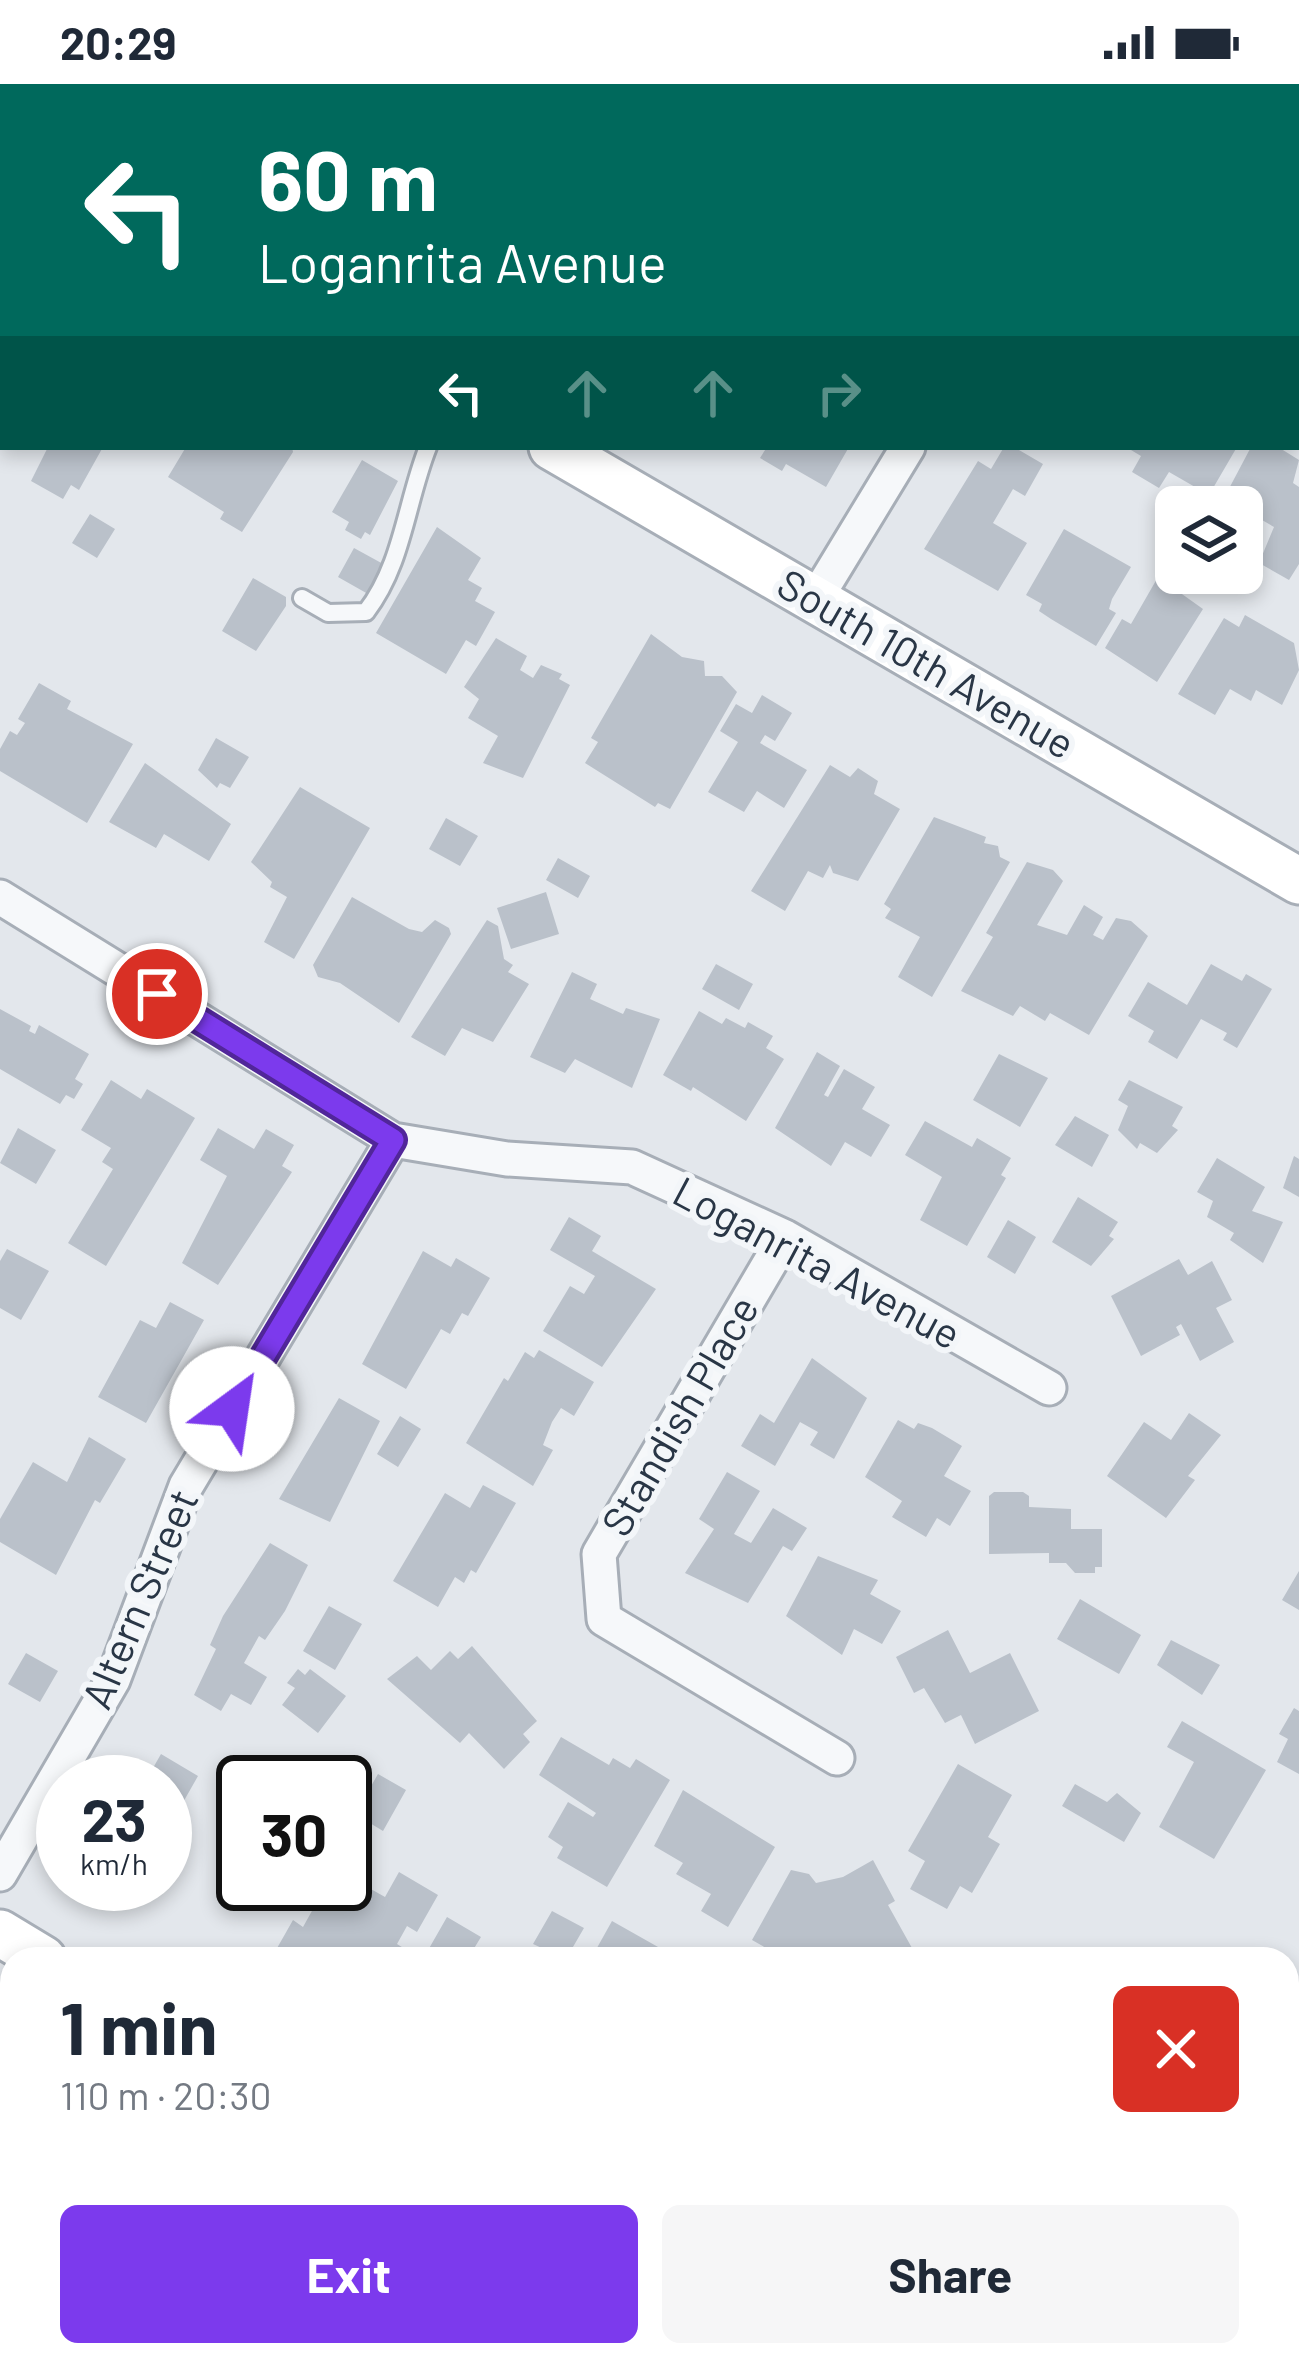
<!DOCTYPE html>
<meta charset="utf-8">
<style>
:root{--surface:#fff;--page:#f6f6f7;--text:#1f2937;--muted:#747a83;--accent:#7c3aed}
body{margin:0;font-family:Barlow,sans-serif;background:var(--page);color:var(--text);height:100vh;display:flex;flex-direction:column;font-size:45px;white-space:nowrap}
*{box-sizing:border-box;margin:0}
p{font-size:39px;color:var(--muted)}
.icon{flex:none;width:66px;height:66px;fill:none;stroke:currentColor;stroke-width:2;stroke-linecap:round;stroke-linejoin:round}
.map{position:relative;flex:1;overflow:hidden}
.sheet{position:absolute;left:0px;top:1863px;width:1299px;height:420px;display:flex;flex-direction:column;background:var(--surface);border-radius:36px 36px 0 0;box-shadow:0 6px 18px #0003}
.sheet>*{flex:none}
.guide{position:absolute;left:0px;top:0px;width:1299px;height:366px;box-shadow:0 6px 18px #0003;background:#00695c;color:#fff;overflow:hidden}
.fabs{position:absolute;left:1155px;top:402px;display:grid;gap:24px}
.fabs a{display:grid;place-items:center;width:108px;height:108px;border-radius:18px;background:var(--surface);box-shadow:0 6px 18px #0003;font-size:60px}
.speed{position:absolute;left:36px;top:1671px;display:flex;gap:24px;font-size:60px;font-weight:700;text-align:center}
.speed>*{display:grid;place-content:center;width:156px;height:156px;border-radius:50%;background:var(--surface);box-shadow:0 6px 18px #0003;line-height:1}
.speed small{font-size:30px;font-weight:400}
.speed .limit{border:6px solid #111;border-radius:18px;background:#fff;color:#111}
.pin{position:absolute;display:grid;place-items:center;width:102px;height:102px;color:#fff;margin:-51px;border:6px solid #fff;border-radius:50%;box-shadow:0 3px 12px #0007}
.me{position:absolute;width:132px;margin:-66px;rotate:31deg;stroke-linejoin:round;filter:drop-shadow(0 0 9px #0008)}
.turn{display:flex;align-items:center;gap:42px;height:252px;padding:0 60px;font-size:54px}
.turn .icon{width:156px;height:156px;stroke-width:2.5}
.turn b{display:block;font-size:84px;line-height:102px}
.lanes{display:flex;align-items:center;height:114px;padding:0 60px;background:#0003;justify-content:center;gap:60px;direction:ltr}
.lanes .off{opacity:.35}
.round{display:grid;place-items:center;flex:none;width:126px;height:126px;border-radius:18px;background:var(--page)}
.headline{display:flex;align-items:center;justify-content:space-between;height:204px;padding:0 60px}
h1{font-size:72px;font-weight:700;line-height:90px}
.action{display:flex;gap:24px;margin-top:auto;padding:24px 60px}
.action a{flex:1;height:138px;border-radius:18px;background:var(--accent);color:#fff;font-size:48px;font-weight:700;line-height:138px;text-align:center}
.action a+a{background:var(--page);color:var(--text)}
.status{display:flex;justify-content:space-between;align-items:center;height:84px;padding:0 60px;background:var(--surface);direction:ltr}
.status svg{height:33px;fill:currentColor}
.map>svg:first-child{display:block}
</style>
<div class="status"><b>20:29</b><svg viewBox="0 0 49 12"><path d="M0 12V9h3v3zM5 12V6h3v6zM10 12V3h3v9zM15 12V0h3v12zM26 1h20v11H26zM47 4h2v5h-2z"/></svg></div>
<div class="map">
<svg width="1299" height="2283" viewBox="0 0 1299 2283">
<rect width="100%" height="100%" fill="#e3e7ec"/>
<path fill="#bac1ca" d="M48,363H103L79,406L71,401L63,415L31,397Z
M186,363H292L293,368L242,448L220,435L224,428L168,393Z
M767,363H849L826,403L786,380L782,387L760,374Z
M1004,363H1014L1043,380L1025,412L1013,405L993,439L1027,459L998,507L924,465L978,377L991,385Z
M1126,363H1237L1209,411L1169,388L1159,404L1132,388L1141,372Z
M1251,363H1278L1299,376L1293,399L1299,403V480L1289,496L1259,479L1274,443L1224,414Z
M362,376L398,397L370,451L365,448L361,455L345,446L349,438L332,428Z
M90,430L115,445L97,474L72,459Z
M437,443L481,474L468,496L482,504L475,517L495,528L476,562L466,556L446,590L376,549Z
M1064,445L1131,483L1112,515L1109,525L1116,529L1096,562L1051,535L1039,527L1042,520L1026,511Z
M1176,453V487L1161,478Z
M354,464L385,481L368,510L338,493Z
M1158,493L1203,525L1157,598L1105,564L1122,535L1131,540Z
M253,494L286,513V522L256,567L222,547Z
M1245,531L1294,559L1299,586L1282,621L1256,606L1251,617L1230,605L1215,631L1178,610L1224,534L1239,543Z
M651,550L682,573L704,577L705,592H722L737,608L670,725L658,719L655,723L585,679L598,658L591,654Z
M496,554L527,572L520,586L533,594L541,581L562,590L559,595L570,601L523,694L483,679L498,652L468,634L479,615L464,603Z
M39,599L71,617L67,625L133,660L87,739L0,687V665L10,647L17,651L25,639L18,635Z
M762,611L792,629L775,657L765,651L760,659L807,686L784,724L757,707L744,728L708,708L738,658L720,647L736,620L752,629Z
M216,654L249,673L230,704L220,699L217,704L198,686Z
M145,679L231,740L209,777L164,750L156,764L109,738Z
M830,681L850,693L858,684L878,697L874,710L900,725L858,797L833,789L830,781L823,794L808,787L785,827L751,807Z
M300,703L370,744L294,875L264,858L287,813L270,803L272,798L251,778Z
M934,733L986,753L984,759L998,762L1000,773L1010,778L932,913L898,893L920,853L885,834L891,825L884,820Z
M446,734L478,752L460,782L429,765Z
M558,774L590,792L578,814L546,796Z
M1027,778L1053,786L1063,797L1037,841L1067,851L1084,821L1103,833L1093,851L1103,856L1116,834L1131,837L1148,852L1089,951L1050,929L1045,937L1020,922L1013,932L961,907L993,853L986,849Z
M546,808L559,850L511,865L497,824Z
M352,813L409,845L422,848L435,836L449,844L451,850L399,939L340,899L318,893L313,881Z
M487,836L498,842L504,875L513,881L508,888L529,900L493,958L462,944L445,972L411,953Z
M716,880L753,900L739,926L702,905Z
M1211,880L1242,897L1246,890L1272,905L1237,964L1223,956L1227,949L1201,935L1177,975L1148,958L1154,947L1128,932L1148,898L1187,921Z
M572,888L597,900L590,915L623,930L626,924L660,935L632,1004L575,975L565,989L530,973Z
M0,925L31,942L29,947L35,950L39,941L89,970L75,995L83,1000L74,1015L66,1011L60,1020L0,985Z
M699,927L722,940L726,934L745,944L748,938L773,952L766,964L784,975L746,1037L693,1003L691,1007L663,991Z
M817,968L840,982L824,1011L828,1013L844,985L875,1003L862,1025L890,1041L871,1073L845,1058L831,1082L775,1044Z
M999,970L1048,994L1020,1043L973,1016Z
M111,996L141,1015L147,1005L195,1034L106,1182L68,1159L113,1085L102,1078L111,1064L81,1046Z
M1129,996L1183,1023L1172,1042L1178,1046L1157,1069L1140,1059L1137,1065L1118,1046L1128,1022L1118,1016Z
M1075,1032L1109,1051L1092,1083L1055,1061Z
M925,1037L972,1063L977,1054L1011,1074L1001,1091L1006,1094L967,1162L920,1136L942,1093L905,1071Z
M18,1044L56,1066L36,1100L0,1079Z
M218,1044L254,1065L266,1045L294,1061L282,1082L292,1088L218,1201L182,1179L227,1092L200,1076Z
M1294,1072L1299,1075V1113L1283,1104Z
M1217,1074L1265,1103L1252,1127L1283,1138L1263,1179L1230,1156L1234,1149L1207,1133L1213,1117L1197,1108Z
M1078,1113L1118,1138L1109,1152L1114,1155L1091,1182L1052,1158Z
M569,1133L601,1152L592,1167L656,1205L602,1283L543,1247L570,1202L584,1210L595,1192L550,1166Z
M1008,1136L1036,1153L1015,1190L987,1173Z
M7,1165L49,1187L21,1236L0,1224V1177Z
M423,1167L451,1183L456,1174L490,1194L468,1232L462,1229L450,1250L441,1245L406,1305L362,1280Z
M1179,1175L1188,1191L1212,1177L1232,1216L1216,1224L1234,1258L1200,1277L1181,1240L1176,1243L1180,1251L1141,1272L1111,1212Z
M170,1218L204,1236L146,1339L98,1313L140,1236L156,1244Z
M539,1266L594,1298L574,1332L561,1324L552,1338L543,1361L553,1366L533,1402L466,1359L504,1294L508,1297L525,1268L534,1274Z
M812,1274L867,1314L834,1375L810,1361L818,1348L800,1338L775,1382L741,1362L760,1330L774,1339Z
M339,1314L380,1337L330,1438L279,1415Z
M1189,1329L1221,1351L1188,1392L1195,1396L1166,1434L1107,1392L1144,1338L1171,1356Z
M400,1332L421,1345L398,1383L377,1370Z
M898,1336L914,1345L918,1339L932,1344L962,1362L944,1392L971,1407L950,1442L937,1434L926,1453L892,1433L902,1417L865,1393Z
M89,1353L126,1375L100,1419L95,1416L56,1491L0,1458V1435L33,1378L67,1398Z
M727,1388L760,1407L734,1450L751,1459L773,1424L807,1444L792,1467L783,1462L748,1519L685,1489L714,1445L699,1435Z
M483,1401L516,1419L476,1489L471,1486L464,1499L455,1493L438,1523L393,1497L445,1409L470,1424Z
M994,1408H1023L1029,1412V1423L1071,1425V1445H1102V1483H1095V1489H1075L1066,1479H1049V1469L989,1470V1412Z
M270,1459L308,1481L285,1527L265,1556L259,1552L244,1579L267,1593L251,1621L231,1610L221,1627L194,1611L216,1565L210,1561L223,1532Z
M818,1472L878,1496L870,1510L901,1527L882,1560L854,1545L842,1571L786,1532Z
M1299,1487V1526L1282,1516Z
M1080,1515L1141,1551L1119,1590L1057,1555Z
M329,1522L362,1540L335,1586L303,1567Z
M948,1546L970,1589L1010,1569L1039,1627L975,1660L961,1631L945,1639L924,1604L914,1609L896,1573Z
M1171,1556L1220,1581L1202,1611L1157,1581Z
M472,1562L537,1637L523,1650L530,1658L504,1685L469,1649L460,1659L387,1595L417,1572L431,1586L450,1567L458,1575Z
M26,1569L58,1587L40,1618L8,1600Z
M298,1585L305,1591L310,1585L346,1612L318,1649L282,1621L295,1604L287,1599Z
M1294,1624L1299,1627V1690L1277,1678L1288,1655L1279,1650Z
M1182,1637L1266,1686L1214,1775L1159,1743L1194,1678L1167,1663Z
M561,1653L609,1681L613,1674L630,1684L636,1675L670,1696L607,1803L557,1774L563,1763L548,1753L568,1718L593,1733L596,1729L539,1691Z
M161,1670L198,1692L173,1736L191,1746L165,1791V1698H145Z
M958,1680L1012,1711L988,1753L1000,1760L972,1809L960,1802L947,1825L910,1805L925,1777L908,1767Z
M378,1690L406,1706L383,1747L355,1730Z
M1075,1700L1107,1718L1117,1709L1141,1729L1124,1758L1062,1722Z
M683,1706L775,1763L728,1843L701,1827L711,1810L676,1790L683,1779L654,1762Z
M873,1776L895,1817L888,1821L912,1864L906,1875H797L787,1870L784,1874L752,1856L791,1786L809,1790L816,1799L843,1793Z
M399,1788L438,1811L417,1848L407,1842L397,1860L405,1865L399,1875H324L314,1869L310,1875L272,1873L293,1836L303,1843L327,1800H347L366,1810L369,1804L385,1813Z
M552,1827L584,1844L566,1875L533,1860Z
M447,1833L481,1853L470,1871L477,1875H423Z
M612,1837L674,1872L672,1875L593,1871Z
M12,1994V2078L4,2073L0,2079V2014Z
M40,2271H103L96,2283L82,2277L78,2283H33Z
M299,2271H367L387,2283H292Z
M485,2271H497L517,2283H478Z
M986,2271H1060L1052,2283H978Z"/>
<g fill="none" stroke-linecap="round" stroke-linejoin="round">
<defs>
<path id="lane" d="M0,145L3,146
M0,264L3,259
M302,514L328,529L366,528C403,480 406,418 428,363"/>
<path id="street" d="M834,0L840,3
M1296,270L1299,272
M815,516L908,363
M0,813L393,1056L507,1075L632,1083L785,1153L1049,1304
M785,1153L599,1470L604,1535L837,1674
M0,1790L113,1596L186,1402L393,1056
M1287,2075L1299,2054
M185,2283L192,2271
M1166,2283L1173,2271"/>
<path id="secondary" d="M0,43L3,45
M552,363L1299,797
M0,1849L43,1875
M712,2271L733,2283"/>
</defs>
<use href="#lane" stroke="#a7aeb7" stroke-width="22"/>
<use href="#street" stroke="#a7aeb7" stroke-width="39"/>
<use href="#secondary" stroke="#a7aeb7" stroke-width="51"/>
<use href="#lane" stroke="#f6f8fa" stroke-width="16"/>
<use href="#street" stroke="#f6f8fa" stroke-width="33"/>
<use href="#secondary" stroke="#fff" stroke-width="45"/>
</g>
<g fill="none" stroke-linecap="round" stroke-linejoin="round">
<defs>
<path id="route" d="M157,910L393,1056L232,1325"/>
</defs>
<use href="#route" stroke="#51269a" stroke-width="30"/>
<use href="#route" stroke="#7c3aed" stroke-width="21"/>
</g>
<g text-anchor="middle" stroke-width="12" stroke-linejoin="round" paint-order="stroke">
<g font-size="42" fill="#293646" stroke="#f3f6f9">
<text transform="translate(926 580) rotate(30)" y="15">South 10th Avenue</text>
<text transform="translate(817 1179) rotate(28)" y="15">Loganrita Avenue</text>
<text transform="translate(680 1332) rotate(-60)" y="15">Standish Place</text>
<text transform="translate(140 1515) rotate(-67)" y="15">Altern Street</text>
</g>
</g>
</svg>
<div class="fabs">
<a><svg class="icon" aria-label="layers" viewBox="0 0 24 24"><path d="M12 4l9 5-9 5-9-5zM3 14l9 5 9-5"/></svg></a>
</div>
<div class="speed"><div>23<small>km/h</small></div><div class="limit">30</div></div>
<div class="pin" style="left:157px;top:910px;background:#d93025"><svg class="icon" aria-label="arrive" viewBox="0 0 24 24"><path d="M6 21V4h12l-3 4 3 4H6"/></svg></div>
<svg class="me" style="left:232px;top:1325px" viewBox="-20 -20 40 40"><circle r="19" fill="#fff"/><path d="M0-13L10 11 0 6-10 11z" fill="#7c3aed"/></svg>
<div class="guide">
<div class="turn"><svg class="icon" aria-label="left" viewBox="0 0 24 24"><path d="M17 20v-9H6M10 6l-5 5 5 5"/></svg><div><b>60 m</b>Loganrita Avenue</div></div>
<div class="lanes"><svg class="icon" aria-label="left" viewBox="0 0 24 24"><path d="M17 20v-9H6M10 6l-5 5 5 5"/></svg><svg class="icon off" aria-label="ahead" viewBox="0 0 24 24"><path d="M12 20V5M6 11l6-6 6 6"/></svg><svg class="icon off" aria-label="ahead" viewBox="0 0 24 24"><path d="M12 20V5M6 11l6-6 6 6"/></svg><svg class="icon off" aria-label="right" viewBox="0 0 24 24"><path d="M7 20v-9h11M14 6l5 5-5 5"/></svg></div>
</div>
<section class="sheet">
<div class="headline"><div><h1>1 min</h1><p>110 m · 20:30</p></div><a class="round" style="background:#d93025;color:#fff"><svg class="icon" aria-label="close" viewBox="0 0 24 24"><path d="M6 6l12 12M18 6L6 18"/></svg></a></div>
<div class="action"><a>Exit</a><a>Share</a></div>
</section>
</div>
